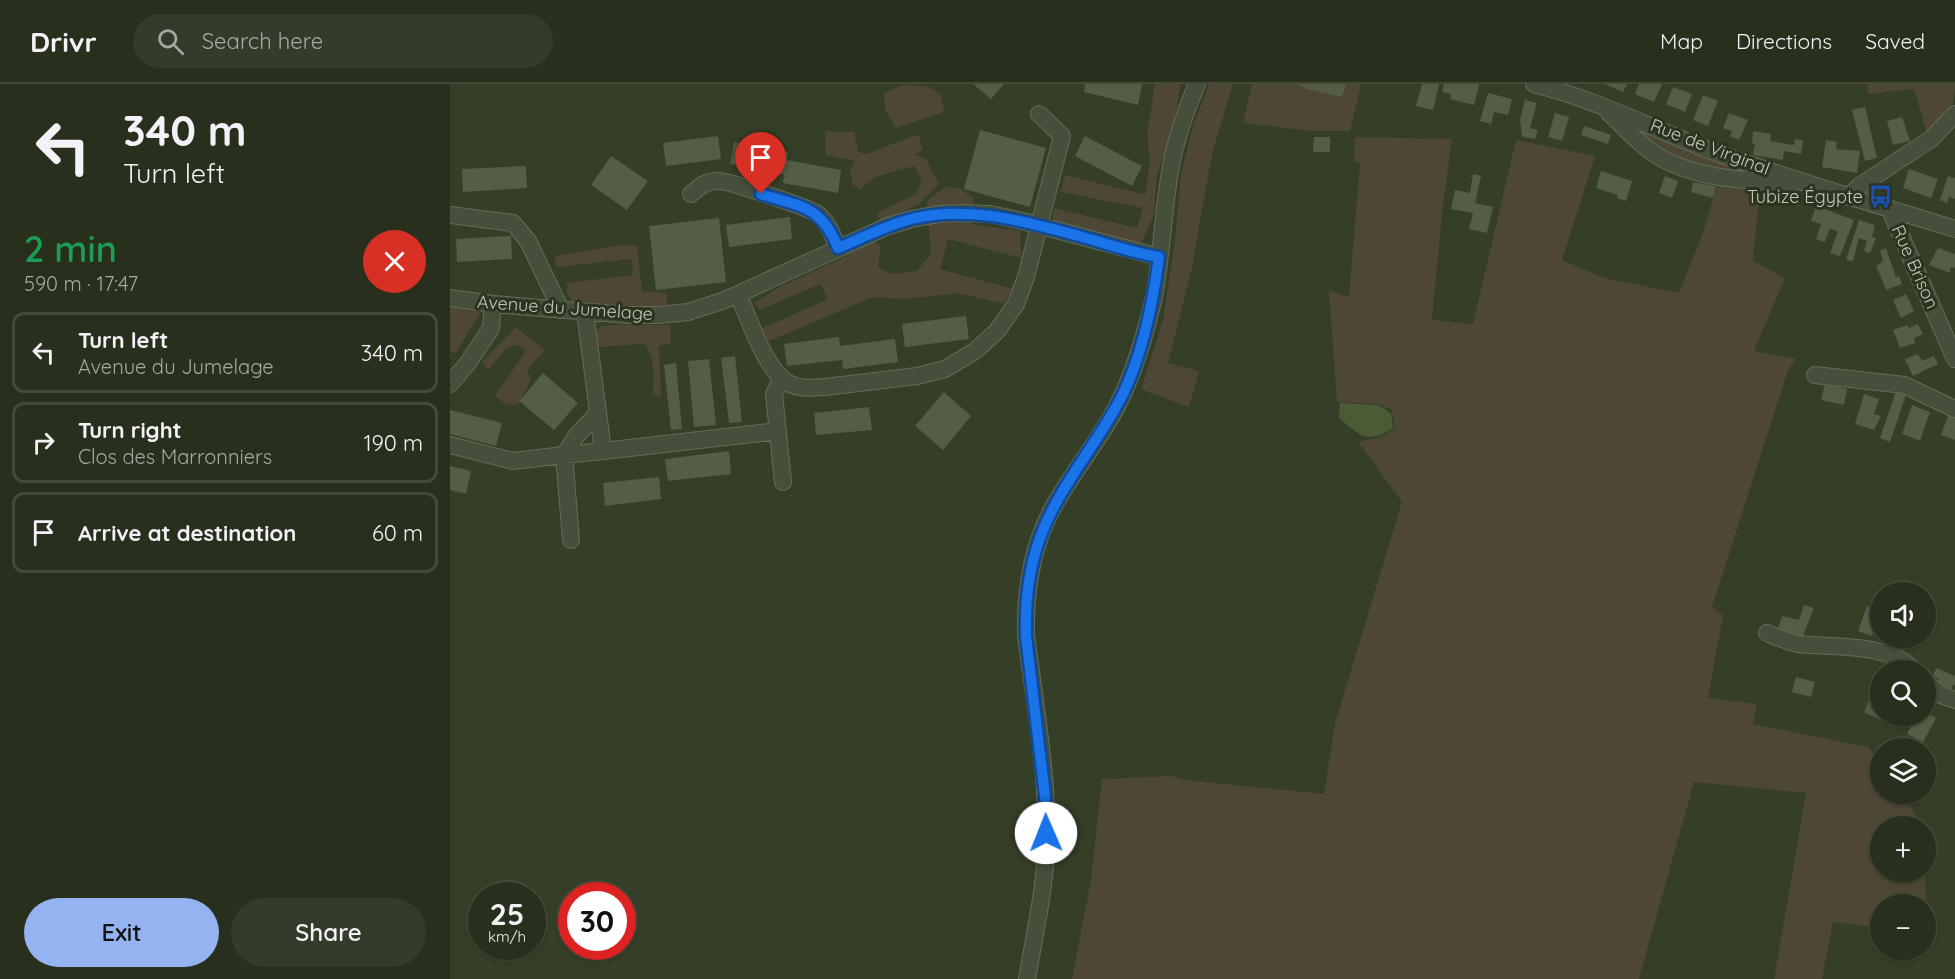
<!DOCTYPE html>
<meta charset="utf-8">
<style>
:root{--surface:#282f1d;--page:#343b2a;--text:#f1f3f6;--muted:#a5a9a4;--line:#444a3b;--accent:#95b2f1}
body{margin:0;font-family:Quicksand,sans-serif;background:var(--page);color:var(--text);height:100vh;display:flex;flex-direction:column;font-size:22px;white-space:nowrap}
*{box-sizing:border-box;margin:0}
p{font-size:20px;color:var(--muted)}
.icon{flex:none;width:33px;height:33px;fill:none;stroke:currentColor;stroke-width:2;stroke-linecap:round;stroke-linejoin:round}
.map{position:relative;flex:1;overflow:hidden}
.sheet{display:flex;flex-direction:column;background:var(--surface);width:450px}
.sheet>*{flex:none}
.hud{background:#282f1d;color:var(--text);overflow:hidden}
.buttons{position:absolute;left:1420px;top:498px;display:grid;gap:12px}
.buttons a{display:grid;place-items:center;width:66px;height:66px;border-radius:50%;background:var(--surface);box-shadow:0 2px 4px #0004,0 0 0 2px var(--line);font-size:30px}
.speed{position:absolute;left:18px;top:798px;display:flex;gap:12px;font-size:30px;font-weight:700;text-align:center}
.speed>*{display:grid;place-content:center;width:78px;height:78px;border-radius:50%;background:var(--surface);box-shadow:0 2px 4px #0004,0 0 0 2px var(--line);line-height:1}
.speed small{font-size:15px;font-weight:400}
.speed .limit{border:9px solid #d22;background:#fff;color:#111}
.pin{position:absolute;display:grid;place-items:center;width:51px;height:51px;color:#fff;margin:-62px -26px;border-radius:50% 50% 50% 0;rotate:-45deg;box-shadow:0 0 6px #0007}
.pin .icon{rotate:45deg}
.me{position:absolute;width:66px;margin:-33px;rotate:359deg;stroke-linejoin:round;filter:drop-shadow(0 0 4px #0008)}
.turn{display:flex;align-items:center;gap:21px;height:126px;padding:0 24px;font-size:27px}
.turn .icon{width:78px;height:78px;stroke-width:2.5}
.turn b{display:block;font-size:42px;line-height:51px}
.round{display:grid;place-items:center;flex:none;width:63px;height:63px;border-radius:32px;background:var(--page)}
.overview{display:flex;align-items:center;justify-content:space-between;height:102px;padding:0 24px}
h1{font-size:36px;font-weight:600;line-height:45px;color:#1e9e55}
.action{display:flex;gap:12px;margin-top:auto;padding:12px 24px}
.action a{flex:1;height:69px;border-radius:36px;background:var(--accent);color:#111;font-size:24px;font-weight:600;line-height:69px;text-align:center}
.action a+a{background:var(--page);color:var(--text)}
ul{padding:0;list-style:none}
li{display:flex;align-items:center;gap:18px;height:81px;margin:0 12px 9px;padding:0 12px;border:3px solid var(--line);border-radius:12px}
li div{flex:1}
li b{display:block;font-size:22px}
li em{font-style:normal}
header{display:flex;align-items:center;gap:36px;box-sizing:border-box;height:84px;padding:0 30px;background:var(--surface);border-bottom:2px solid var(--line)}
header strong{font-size:28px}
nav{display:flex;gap:33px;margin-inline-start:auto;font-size:21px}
.search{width:420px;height:54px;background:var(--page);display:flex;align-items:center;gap:15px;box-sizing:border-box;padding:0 21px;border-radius:33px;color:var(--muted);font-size:22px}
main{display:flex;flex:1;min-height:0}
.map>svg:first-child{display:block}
</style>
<header>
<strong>Drivr</strong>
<div class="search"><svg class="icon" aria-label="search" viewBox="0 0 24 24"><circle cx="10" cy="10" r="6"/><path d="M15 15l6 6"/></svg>Search here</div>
<nav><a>Map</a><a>Directions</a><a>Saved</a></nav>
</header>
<main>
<section class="sheet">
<div class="hud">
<div class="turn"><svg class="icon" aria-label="left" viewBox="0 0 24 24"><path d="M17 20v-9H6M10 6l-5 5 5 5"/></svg><div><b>340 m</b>Turn left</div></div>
</div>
<div class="overview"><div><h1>2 min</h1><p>590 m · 17:47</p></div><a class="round" style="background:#d93025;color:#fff"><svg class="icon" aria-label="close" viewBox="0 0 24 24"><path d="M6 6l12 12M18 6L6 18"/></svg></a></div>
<ul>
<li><svg class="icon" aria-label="left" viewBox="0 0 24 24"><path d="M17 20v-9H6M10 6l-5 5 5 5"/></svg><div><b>Turn left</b><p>Avenue du Jumelage</p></div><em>340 m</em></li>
<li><svg class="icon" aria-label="right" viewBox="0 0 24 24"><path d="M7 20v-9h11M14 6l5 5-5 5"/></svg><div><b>Turn right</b><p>Clos des Marronniers</p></div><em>190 m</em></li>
<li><svg class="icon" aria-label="arrive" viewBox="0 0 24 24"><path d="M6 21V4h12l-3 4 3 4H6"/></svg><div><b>Arrive at destination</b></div><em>60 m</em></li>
</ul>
<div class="action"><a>Exit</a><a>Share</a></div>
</section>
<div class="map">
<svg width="1505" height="895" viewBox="0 0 1505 895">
<rect width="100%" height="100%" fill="#353f27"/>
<path fill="#4e4735" d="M705,0H731L722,48L707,91L704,131L690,162L602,140L604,124L687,144L693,124L610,108L616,91L695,111L700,78L697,51Z
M759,0H783L762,70L742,183L718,279L749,287L739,323L691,305L713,236L725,157L731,90L743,42Z
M802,0H911L900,47H862L793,39Z
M1417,0H1505C1505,27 1496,31 1477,49L1464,5L1418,10Z
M452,1L478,2L491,11L494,28L446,44L435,26L434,9Z
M1182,44L1300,91L1222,75Z
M375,47L404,48L408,68L416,70L463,52H469L473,65L465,71L476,75L489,100L468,121L430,137L427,129L466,110L472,97L464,82L425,93L410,105L403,101L400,87L405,77L376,71Z
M905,53L1002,55L992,128L982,236L1023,240L1066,56L1145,72L1112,176L1154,194L1229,209L1253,149L1267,101L1310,105L1303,177L1335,194L1304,267L1346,275L1338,286L1262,523L1273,531L1258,614L1307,620L1303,640L1418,663L1431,681V710H1451L1470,737L1471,742H1431V788H1474L1480,850L1476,849V820H1431V844L1383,838L1372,895H1324L1356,709L1244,698L1189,895H622L641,796L652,695L721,692L735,696L874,710L885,639L952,418L908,358L932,353L945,344L942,326L929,320L887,318L879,207L899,213L910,79L904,78Z
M495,103L509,104L524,114L521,140L570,147L571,174L498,155L490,185L563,205L554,220L509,209L456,215L423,213L317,258L311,245L378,215L370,200L310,226L304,219L331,202L387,177L422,156L431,162L428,183L442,190L467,187L481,169L477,117Z
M172,161L187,162L192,207L216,209L218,224H159L124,219L117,210V199L183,191L182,175L106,183L105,172Z
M0,222L31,228L6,269L0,267Z
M167,241H220L221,259L209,262L211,313L203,310C203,295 206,272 194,260L146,263V247L152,242Z
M66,243L95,266L77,285L81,296L68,321H57L45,312L76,267L67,261L57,264L38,286L32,278Z"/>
<path fill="#4b5c35" d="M890,319L928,321L941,329L943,344C918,361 909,351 889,334Z"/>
<path fill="#535e44" d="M523,0H554L541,15Z
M635,0H692L688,21L634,8Z
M847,0H896L892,13L857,5Z
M972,0H989L983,26L966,22Z
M994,0H1029L1024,21L1000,15L1001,10L992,8Z
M1154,0H1177L1173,8Z
M1189,0H1212L1204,18L1185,10Z
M1223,3L1242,10L1235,28L1216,20Z
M1038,9L1062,15L1058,31L1044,28L1041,40L1030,37Z
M1253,11L1268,17L1258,42L1243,36Z
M1075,16L1087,19L1080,44L1088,46L1085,55L1072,53L1070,36Z
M1415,23L1427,74L1415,77L1402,26Z
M1105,29L1119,33L1112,57L1098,53Z
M1279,29L1298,36L1289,56L1280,52L1282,47L1273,44Z
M1452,33L1460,57L1443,61L1437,37Z
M1134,42L1161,51L1158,60L1131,51Z
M530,46L596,64L580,123L514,105Z
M1303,47L1321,50L1320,57L1344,61L1345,55L1353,56L1351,70L1334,67L1333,76L1303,71L1305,60L1302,59Z
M268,52L271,75L216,82L213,59Z
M635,52L692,82L682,102L625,72Z
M864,53H880V68H863Z
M1376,56L1387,58L1386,65L1410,67L1407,89L1372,83Z
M284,58L338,68L337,76L391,86L388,109L333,99L334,91L280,80Z
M161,72L198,97L177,126L141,101Z
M76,82L77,104L13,108L12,85Z
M1459,85L1488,95L1481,114L1453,104Z
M1151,87L1182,97L1176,117L1167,114L1168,111L1146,104Z
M1023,90L1031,92L1025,119L1043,123L1037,149L1019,145L1023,129L1001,125L1005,106L1020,109Z
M1215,92L1228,97L1222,114L1209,109Z
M1498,92L1505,94V115L1499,113L1497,119L1490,116Z
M1243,98L1266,102L1263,114L1241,108Z
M1324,107L1351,110L1349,122L1322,119Z
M1366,122L1404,136L1390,172L1380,169L1388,148L1380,144L1375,158L1366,155L1371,140L1361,137Z
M340,133L342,155L279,163L276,141Z
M269,134L276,198L206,206L199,142Z
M1409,136L1425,141L1422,153L1426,154L1420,169L1414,167L1417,157L1409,154L1403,177L1396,176Z
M61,152L62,175L7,178L6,155Z
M1436,164L1446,193L1449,192L1452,200L1436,206L1426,182L1433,177L1430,167Z
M1488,164L1505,170V184L1501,183L1500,189L1479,181Z
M1456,210L1464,227L1451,234L1443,216Z
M516,232L519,255L455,263L452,240Z
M1468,240L1473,250L1464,254L1465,259L1450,264L1443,246L1458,241L1459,244Z
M389,253L390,262L445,255L448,278L393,285L392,276L337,282L334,260Z
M1468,270L1472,277L1484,272L1488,280L1463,292L1455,275Z
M285,272L292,338L279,339L271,274Z
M259,275L266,341L244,343L238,277Z
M226,279L232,345L221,346L214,281Z
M93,289L128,319L104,346L69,317Z
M1375,300L1397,305L1394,321L1371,316Z
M1447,304L1457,308L1440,358L1430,354Z
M494,308L521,332L493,366L465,342Z
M1414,310L1429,315L1424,330L1431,332L1424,346L1405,340Z
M1462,321L1480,328L1470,357L1452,350Z
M419,323L422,346L366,351L364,329Z
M0,326L52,339L46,362L0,350Z
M1499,329L1505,332V356L1491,351Z
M279,367L281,390L218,397L215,375Z
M0,382L21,387L16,410L0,406Z
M209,393L211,415L155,422L153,399Z
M1354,521L1364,524L1351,557L1327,549L1332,532L1349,536Z
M1417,522L1430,526L1422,552L1408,547Z
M1486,584L1505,592V601H1503L1501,606L1486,601L1489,595L1483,592Z
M1346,593L1365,598L1361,613L1342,608Z
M1421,612L1431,617V632H1443L1439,640L1414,628Z
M1476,629L1486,634L1473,658L1457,650L1466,632H1476Z"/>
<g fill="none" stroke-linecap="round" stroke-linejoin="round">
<defs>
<path id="minor" d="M1084,0C1144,15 1199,43 1256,65C1338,95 1422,119 1505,145
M1159,29C1178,47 1197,69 1221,79C1258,96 1301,96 1341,100
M241,110C250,102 256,97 269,97C279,97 356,123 366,129C378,137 383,152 388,164
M1399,113L1408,103L1481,55L1505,30
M1439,124L1505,275
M0,131L63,139L78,157L111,226
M288,210C300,236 314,284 338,299C349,305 362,304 375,303L467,292L495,285L525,267L547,247L566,220L576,193L612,52L589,30
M0,214L43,220L178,231H209L238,228L275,216L438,142L462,135L489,130L512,129L540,130L568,136L709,173
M135,228L153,367L328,347
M1365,291L1454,301L1505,325
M332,294L324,310L333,398
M0,300L18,279L41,244L43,220
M0,361L63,377L114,371L121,456
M114,371L127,351L147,330
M114,371L153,367
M1317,549C1327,553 1338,558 1348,560C1385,564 1436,558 1464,586
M1476,598L1491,611L1505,616
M577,895C584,853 594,810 596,767C599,695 585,622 576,551C575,506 582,460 605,420C627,382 656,348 674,308C687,278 697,244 704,213C712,170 713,125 721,82C726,54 736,26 747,0"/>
</defs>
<use href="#minor" stroke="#646c59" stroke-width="18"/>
<use href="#minor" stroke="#464f3b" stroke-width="16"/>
</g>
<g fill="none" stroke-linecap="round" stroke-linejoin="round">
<defs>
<path id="route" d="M311,110C351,123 371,121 388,164C412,154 435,142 461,135C518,121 573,137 629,152C655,159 682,169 709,173C703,218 693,269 673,310C648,360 607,404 589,457C578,488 575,519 576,552L595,712L596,749"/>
</defs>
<use href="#route" stroke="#114b97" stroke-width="15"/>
<use href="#route" stroke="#1a73e8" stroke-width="10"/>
</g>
<defs>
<symbol id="bus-bare" viewBox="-9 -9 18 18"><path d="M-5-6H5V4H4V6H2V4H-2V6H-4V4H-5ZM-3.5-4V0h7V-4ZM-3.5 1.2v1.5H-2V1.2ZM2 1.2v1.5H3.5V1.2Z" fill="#1a4fb4" stroke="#2b3420" stroke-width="2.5" paint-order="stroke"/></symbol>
</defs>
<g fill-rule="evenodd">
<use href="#bus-bare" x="1414" y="96" width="33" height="33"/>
</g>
<g text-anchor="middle" stroke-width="6" stroke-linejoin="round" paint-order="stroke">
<g font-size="18" fill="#c1c9b8" stroke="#2b3420">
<text transform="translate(1260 63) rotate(21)" y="6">Rue de Virginal</text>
<text transform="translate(1465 183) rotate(66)" y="6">Rue Brison</text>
<text transform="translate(115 224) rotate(4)" y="6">Avenue du Jumelage</text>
</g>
<g font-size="18" fill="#c1c9b8" stroke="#2b3420" text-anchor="end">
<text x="1413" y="119">Tubize Égypte</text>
</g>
</g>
</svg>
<div class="buttons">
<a><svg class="icon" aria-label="sound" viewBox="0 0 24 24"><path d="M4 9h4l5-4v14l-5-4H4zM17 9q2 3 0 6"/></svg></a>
<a><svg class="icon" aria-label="search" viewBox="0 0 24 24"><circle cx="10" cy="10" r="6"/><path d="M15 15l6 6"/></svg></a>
<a><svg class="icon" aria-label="layers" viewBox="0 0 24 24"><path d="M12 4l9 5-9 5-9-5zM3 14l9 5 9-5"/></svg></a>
<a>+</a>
<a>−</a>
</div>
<div class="speed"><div>25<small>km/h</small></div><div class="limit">30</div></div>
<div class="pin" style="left:311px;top:110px;background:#d93025"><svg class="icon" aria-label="arrive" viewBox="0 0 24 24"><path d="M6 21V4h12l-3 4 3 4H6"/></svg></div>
<svg class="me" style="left:596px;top:749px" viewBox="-20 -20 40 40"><circle r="19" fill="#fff"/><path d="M0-13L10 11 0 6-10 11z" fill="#1a73e8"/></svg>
</div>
</main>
